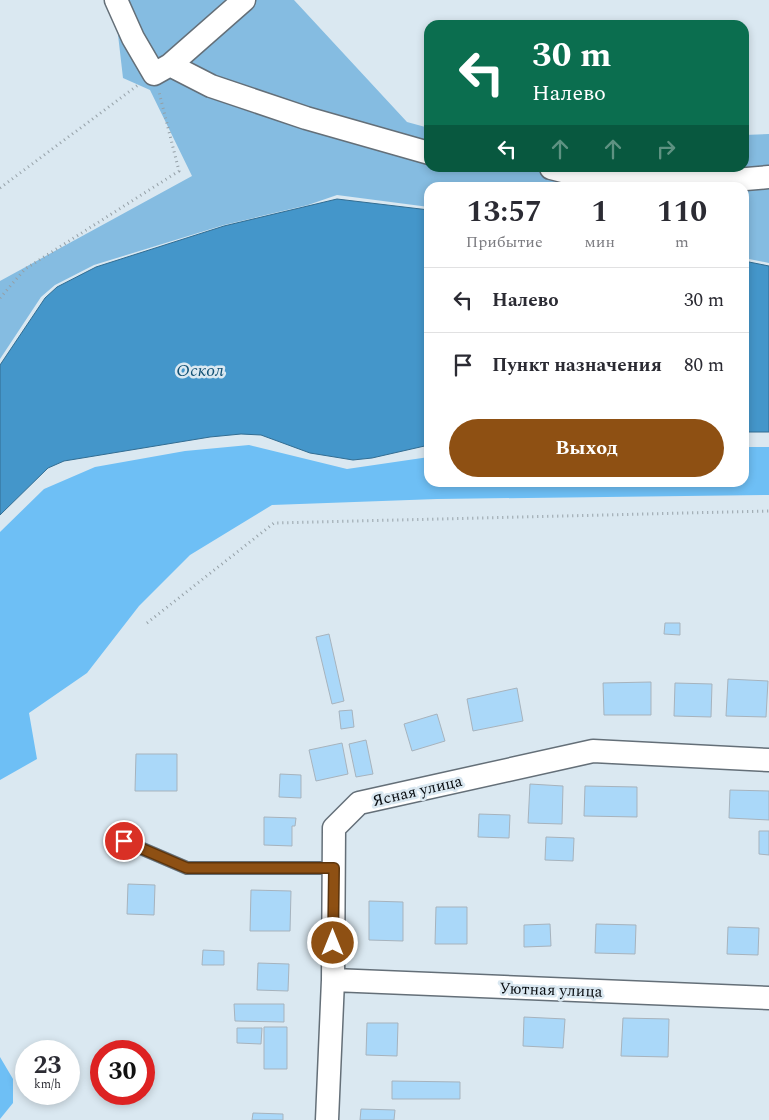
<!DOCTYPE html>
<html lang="ru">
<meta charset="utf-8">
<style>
:root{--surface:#fff;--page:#f2f2f3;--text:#2b2b33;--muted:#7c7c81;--line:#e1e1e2;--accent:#8e5013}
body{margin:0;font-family:Spectral,serif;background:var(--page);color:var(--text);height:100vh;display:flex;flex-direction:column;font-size:19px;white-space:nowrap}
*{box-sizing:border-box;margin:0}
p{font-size:16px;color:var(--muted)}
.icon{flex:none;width:28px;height:28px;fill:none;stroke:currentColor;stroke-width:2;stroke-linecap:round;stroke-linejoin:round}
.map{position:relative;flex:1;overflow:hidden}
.drawer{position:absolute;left:424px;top:182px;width:325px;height:305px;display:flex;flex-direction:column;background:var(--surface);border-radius:15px;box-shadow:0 2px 8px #0003}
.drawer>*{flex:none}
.banner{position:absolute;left:424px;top:20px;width:325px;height:152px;border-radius:15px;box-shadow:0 2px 8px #0003;background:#0b6e4f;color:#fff;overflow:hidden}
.speed{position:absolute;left:15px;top:1040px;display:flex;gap:10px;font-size:25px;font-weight:700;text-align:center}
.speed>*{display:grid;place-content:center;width:65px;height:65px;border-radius:50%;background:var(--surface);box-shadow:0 2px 8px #0003;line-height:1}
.speed small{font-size:12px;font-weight:400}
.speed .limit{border:8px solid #d22;background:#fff;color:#111}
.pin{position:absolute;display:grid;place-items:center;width:42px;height:42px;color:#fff;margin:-21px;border:2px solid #fff;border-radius:50%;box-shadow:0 1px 5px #0007}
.me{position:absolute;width:55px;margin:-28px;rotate:0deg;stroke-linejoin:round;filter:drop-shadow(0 0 4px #0008)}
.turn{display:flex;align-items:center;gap:18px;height:105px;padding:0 25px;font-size:22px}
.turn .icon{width:65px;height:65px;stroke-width:2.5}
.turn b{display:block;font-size:35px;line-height:42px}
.lanes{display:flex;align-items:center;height:48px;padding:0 25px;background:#0003;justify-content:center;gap:25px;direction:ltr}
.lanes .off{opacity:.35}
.eta{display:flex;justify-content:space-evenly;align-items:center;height:85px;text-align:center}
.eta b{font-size:30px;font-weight:700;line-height:35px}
.primary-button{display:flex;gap:10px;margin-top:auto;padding:10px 25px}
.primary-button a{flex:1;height:58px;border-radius:30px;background:var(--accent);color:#fff;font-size:20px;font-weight:700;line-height:58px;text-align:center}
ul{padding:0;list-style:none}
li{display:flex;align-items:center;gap:15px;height:65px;padding:0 25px;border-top:1px solid var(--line)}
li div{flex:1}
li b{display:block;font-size:19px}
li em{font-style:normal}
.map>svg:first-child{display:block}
</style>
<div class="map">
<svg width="769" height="1120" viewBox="0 0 769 1120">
<rect width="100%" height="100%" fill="#dae8f1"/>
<path fill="#85bce1" d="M114,0H294L407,122L429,128V168H744V135L769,134V263L744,258V188H429V207L337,195L308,205L224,225L94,265L55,285L41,297L0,359V281L192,176L150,90L123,78Z"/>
<path fill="#6ebff5" d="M249,445L347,469L429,457V482H744V447H769V495L437,499L272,505L190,555L139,606L87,673L29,713L37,759L0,780V532L44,489L95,467L185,451Z
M0,1057L13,1079V1103L0,1119Z"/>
<path fill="#4496ca" stroke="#326d92" d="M337,199L429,210V445L372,458L353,460L310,453L261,435L241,434L210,437L64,461L48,468L0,515V365L45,298L57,287L96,267L224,226Z
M744,261L769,266V432H744Z"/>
<path fill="#aad8f9" stroke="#a7b3bd" d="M665,623H680V635L664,634Z
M329,634L344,701L332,704L316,637Z
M728,679L768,681L766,717L726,716Z
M651,682V715H604L603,683Z
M675,683L712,684L711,717L674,716Z
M517,688L523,721L473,731L467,699Z
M352,710L354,727L341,729L339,711Z
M437,714L445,741L412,751L404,724Z
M366,740L373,774L356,777L349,744Z
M342,743L348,774L316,781L309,750Z
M136,754H177V791H135Z
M280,774L301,775V798L279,797Z
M530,784L563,786L562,824L528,823Z
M585,786L637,787V817L584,816Z
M730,790L769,791V820L729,818Z
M479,814L510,815L509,838L478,837Z
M264,817L296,818L295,826H292V846L264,845Z
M759,831H769V855L759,854Z
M546,837L574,838L573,861L545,860Z
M128,884L155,885L154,915L127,914Z
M251,890L291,891L290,931H250Z
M369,901L403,902V941L369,940Z
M436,907H467V944H435Z
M550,924L551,946L524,947V925Z
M596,924L636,925L635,954L595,953Z
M728,927L759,928L758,955L727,954Z
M203,950L224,951V965H202Z
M258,963L289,964L288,991L257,990Z
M234,1004H284V1022L235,1021Z
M524,1017L565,1019L563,1048L523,1046Z
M623,1018L669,1019L668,1057L621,1056Z
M367,1023H398L397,1056L366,1055Z
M264,1027H287V1069H264Z
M237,1028H262L261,1044L237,1043Z
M392,1081L460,1082V1099H392Z
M361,1109L395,1110L394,1120H360Z
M253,1113L283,1114V1120H252Z"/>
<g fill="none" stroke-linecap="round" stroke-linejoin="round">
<defs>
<path id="service" d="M124,841L187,868H334"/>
<path id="minor" d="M116,0L133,38L154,74L170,65L244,0
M170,65L211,86L306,118L429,153
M551,168L610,183H699L769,177
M333,980L769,998
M327,1120L333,980L334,828L359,803L593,751L769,760"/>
</defs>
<use href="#service" stroke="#646f78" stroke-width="14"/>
<use href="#minor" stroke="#646f78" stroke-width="25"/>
<path stroke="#95a0a7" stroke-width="3" stroke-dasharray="1 4" stroke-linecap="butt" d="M0,188L138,85
M0,298L25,269L179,171L159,92
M147,623L274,523L769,511"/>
<use href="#service" stroke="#fff" stroke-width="11"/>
<use href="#minor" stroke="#fff" stroke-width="22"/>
</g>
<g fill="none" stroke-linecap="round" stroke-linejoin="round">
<defs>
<path id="route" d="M124,841L187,868H334L333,943"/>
</defs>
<use href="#route" stroke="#5c340c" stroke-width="12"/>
<use href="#route" stroke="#8e5013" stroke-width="9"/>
</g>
<g text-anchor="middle" stroke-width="5" stroke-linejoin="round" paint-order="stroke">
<g font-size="16" fill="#080c10" stroke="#dae8f1">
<text transform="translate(417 790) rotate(-13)" y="6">Ясная улица</text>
<text transform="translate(551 989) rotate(2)" y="6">Уютная улица</text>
</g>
<g font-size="18" font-style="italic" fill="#125174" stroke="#dae8f1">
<text x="200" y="376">Оскол</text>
</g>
</g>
</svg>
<div class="speed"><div>23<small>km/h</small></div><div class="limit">30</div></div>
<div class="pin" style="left:124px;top:841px;background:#d93025"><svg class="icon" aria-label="arrive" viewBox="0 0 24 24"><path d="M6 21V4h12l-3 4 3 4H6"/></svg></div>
<svg class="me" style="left:333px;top:943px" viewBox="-20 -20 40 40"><circle r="17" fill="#8e5013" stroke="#fff" stroke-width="3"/><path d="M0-11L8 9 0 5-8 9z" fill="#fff"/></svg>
<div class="banner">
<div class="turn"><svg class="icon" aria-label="left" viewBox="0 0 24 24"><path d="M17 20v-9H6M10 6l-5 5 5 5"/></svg><div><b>30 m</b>Налево</div></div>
<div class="lanes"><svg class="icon" aria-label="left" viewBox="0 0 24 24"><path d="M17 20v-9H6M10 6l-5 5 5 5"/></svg><svg class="icon off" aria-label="ahead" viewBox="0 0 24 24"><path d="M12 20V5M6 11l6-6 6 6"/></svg><svg class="icon off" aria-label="ahead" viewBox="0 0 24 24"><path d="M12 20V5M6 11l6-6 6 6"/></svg><svg class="icon off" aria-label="right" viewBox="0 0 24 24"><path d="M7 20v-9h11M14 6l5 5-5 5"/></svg></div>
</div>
<section class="drawer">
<div class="eta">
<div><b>13:57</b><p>Прибытие</p></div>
<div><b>1</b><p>мин</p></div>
<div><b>110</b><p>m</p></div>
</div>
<ul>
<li><svg class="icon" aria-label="left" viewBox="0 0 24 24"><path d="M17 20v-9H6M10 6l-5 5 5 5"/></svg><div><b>Налево</b></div><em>30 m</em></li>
<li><svg class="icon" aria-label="arrive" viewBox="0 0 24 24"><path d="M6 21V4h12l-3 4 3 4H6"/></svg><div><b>Пункт назначения</b></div><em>80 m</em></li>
</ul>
<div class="primary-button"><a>Выход</a></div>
</section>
</div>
